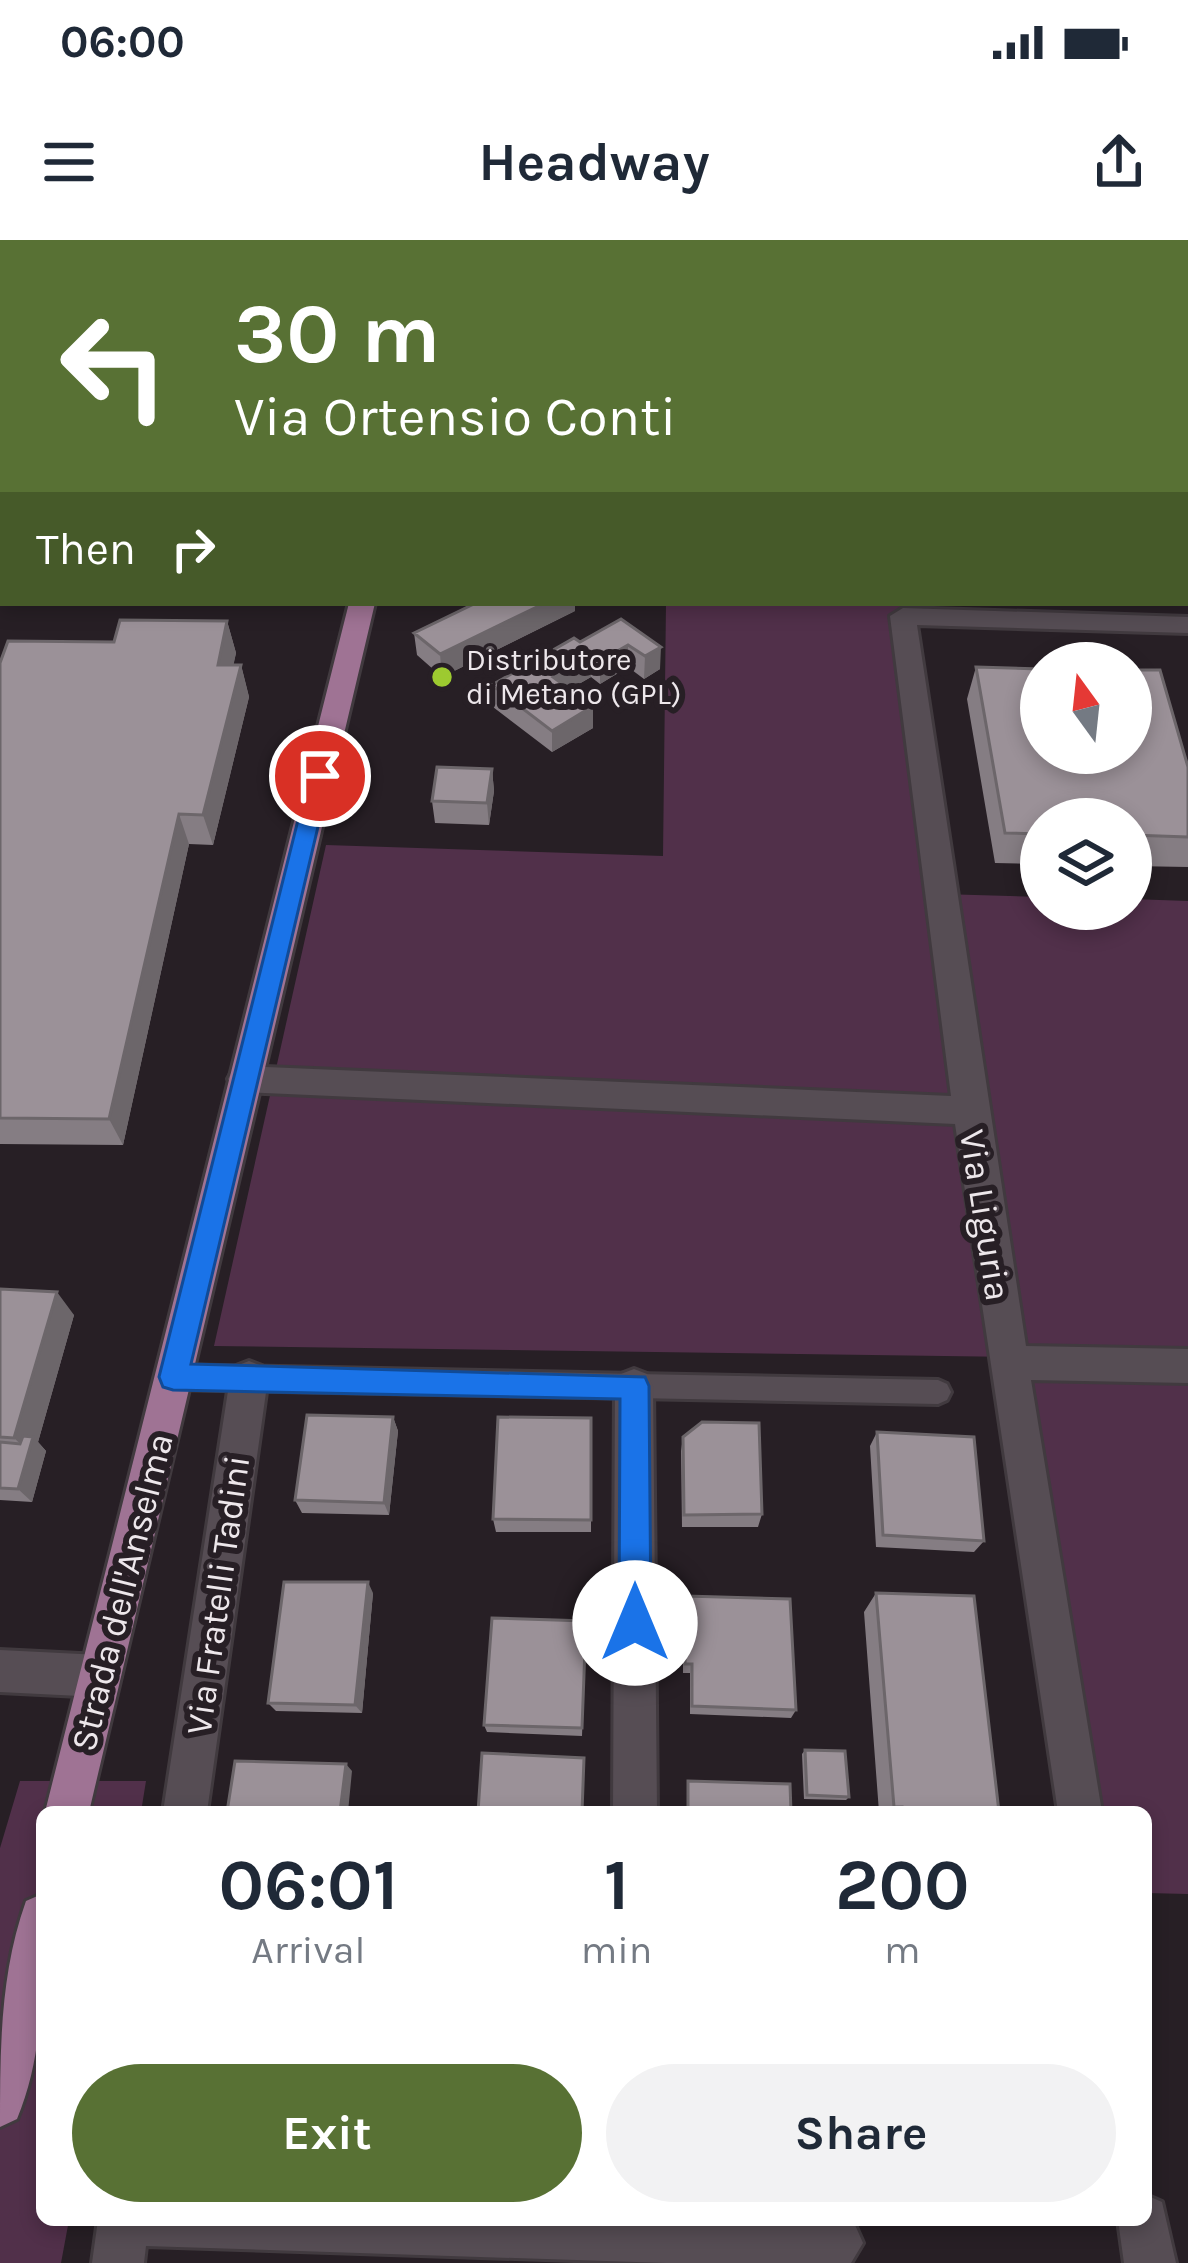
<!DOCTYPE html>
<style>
:root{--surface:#fff;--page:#f2f2f3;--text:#1f2937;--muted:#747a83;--accent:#587134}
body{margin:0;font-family:Karla,sans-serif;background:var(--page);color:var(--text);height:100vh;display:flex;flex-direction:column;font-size:45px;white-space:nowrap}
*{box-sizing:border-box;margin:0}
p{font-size:39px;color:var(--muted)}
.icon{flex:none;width:66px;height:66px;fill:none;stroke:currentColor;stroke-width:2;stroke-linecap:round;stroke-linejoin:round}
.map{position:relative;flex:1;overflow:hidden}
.side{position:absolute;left:36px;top:1566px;width:1116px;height:420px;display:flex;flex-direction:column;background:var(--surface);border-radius:18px;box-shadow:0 6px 18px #0003}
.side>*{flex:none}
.hud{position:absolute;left:0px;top:0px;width:1188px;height:366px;box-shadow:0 6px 18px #0003;background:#587134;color:#fff;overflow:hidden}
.needle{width:78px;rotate:345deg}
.controls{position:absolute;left:1020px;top:402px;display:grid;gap:24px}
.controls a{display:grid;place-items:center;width:132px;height:132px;border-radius:50%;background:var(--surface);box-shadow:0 6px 18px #0003;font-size:60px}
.pin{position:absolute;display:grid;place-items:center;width:102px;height:102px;color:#fff;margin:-51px;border:6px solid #fff;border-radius:50%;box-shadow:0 3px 12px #0007}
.me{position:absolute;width:132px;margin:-66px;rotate:0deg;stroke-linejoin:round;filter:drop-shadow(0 0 9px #0008)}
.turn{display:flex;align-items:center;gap:42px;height:252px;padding:0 36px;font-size:54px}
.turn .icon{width:156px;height:156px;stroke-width:2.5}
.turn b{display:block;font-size:84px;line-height:102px}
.then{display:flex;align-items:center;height:114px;padding:0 36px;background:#0003;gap:24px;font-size:45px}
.eta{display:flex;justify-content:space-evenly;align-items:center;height:204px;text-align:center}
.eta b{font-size:72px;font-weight:700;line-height:84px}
.primary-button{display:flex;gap:24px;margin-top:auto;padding:24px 36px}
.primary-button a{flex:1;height:138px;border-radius:72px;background:var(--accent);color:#fff;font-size:48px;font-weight:700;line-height:138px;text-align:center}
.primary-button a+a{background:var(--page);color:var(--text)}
.status{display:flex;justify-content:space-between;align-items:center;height:84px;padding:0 60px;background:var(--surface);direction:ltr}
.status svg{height:33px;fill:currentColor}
header{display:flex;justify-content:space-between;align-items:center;height:156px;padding:0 36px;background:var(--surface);font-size:54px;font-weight:700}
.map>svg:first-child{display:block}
</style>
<div class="status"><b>06:00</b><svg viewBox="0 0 49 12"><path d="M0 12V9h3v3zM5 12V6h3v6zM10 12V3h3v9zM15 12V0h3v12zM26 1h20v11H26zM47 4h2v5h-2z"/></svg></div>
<header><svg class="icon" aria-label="menu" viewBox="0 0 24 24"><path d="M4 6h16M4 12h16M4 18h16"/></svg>Headway<svg class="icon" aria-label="share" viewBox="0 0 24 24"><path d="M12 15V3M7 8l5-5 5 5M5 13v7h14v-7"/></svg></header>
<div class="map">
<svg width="1188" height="2023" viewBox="0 0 1188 2023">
<rect width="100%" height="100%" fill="#271f25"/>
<path fill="#51304a" d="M666,363H901L941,654L1041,657V669H1131V659L1188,661V1654L1146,1653V1572H1080L1016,1117L214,1106L326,605L663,616Z
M20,1541H146L141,1572H42V1980H69L61,2023H0V1608Z"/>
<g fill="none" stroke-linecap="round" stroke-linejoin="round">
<defs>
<path id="lane" d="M208,0H222L223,3H209Z
M774,0H788V3H774Z
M1036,0H1050L1051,3H1037Z
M1062,0H1076L1077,3H1063Z
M0,295H3V305H0Z
M173,1125L938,1140L947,1144L951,1152L947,1160L938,1164L173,1149L164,1145L160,1137L164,1129Z"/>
<path id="street" d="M434,0H454V3H434Z
M1185,24H1188V36H1185Z
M903,368L1188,377V393L917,385L1026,1106L1188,1109V1143L1031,1140L1102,1572H1058L955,884L245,852L233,848L228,839L233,830L245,826L951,856L890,376Z
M249,1121L262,1126L268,1138L207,1572H163L230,1138L236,1126Z
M634,1129L647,1134L653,1146L657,1572H613L615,1146L621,1134Z
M0,1410L100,1415L115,1421L121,1436L115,1451L100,1457L0,1452Z
M1146,1955L1162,1962L1176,2023H1124L1118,1980H1146Z
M98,1980H844L855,1985L863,2003L851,2023H666L146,2006L144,2023H92Z"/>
<path id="primary" d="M1185,192H1188V206H1185Z
M0,201H3V215H0Z
M349,363H375L89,1572H45Z
M42,1654C42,1730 47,1807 17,1879L0,1887C0,1810 0,1733 26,1661Z"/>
</defs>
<use href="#lane" stroke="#413a3f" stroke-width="6"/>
<use href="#street" stroke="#413a3f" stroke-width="6"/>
<use href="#primary" stroke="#413a3f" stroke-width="6"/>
<use href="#lane" fill="#564d54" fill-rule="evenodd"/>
<use href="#street" fill="#564d54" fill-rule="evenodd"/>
<use href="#primary" fill="#9f7394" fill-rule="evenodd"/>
</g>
<path fill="#857d83" d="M575,371L442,437L417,415L414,393Z
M621,379L660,429L644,439L628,427L600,444L591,437L570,449L593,488L552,512L493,467L492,445L580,402Z
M227,381L236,413L233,425H241L249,457L213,605L189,604L123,905L0,904V423Z
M976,427L1188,527V627L1131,626V579H1041V624L995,623L967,459Z
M492,529L494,551L489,585L435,583L432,561Z
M0,1049L74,1075L38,1202L46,1211L32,1262L0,1260Z
M393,1177L398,1191L389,1275L302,1273L295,1260Z
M591,1178V1292H496L493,1279Z
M877,1192L984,1301L974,1312L876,1307L870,1206Z
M683,1197L762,1274L758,1287H682L681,1211Z
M373,1353L362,1473L276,1471L268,1463Z
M876,1353L999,1572H879L864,1372Z
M685,1356L796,1470L791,1478L690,1474V1433H683V1367Z
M586,1381L582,1496L487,1492L484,1485Z
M805,1510L849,1557L846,1560L804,1559L802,1514Z"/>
<path fill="#6c666a" d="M545,363H575V371L442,437L440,414Z
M227,381L236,413L227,457L218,425Z
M628,405V427L600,444V421Z
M661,407L660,429L644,439L645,416Z
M591,414V437L553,459V437Z
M241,425L249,457L213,605L203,575Z
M593,466V488L552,512V491Z
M492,529L494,551L489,585L487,563Z
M179,574L189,604L123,905L109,879Z
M57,1052L74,1075L38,1202L46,1211L32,1262L18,1249L29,1212L14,1198Z
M393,1177L398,1191L389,1275L384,1263Z
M368,1342L373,1353L362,1473L355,1465Z
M346,1524L352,1531L348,1572H340Z"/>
<path fill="#9b9198" stroke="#6c666a" stroke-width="3" d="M476,363H545L440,414L414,393Z
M621,379L661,407L645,416L628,405L600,421L591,414L553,437L593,466L552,491L492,445L574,398L580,402Z
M120,380L227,381L218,425H241L203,575L179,574L109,879L0,878V423L8,401L114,402Z
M976,427L1041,429V513H1131V430H1160L1188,527V597L1131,595V579H1041V594L1005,593Z
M437,527L492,529L487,563L432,561Z
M0,1049L57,1052L14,1198L0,1197Z
M307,1175L393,1177L384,1263L295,1260Z
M498,1177L591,1178V1280L493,1279Z
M702,1182L759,1183L762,1274L684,1275L683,1197Z
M877,1192L974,1197L984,1301L883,1295Z
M23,1196L33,1197L18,1249L0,1248V1202L20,1204Z
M284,1342H368L355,1465L268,1463Z
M876,1353L974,1356L999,1572H902V1567H894Z
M685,1356L790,1359L796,1470L692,1466V1424H685Z
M492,1378L586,1381L582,1488L484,1485Z
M805,1510L845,1511L849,1557L807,1555Z
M482,1513L584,1518L582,1572H478Z
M235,1521L346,1524L340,1572H227Z
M688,1541L790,1544L791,1572H688Z"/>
<path fill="#1a73e8" stroke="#114b97" stroke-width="3" d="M320,529L330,536L191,1124L645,1137L649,1146L651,1383L646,1394L635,1399L624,1394L619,1383L620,1159L173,1150L163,1147L159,1137L309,536Z"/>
<circle fill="#9dca30" stroke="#271f25" stroke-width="4.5" cx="442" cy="437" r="12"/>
<g text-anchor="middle" stroke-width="12" stroke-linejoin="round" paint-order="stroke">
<g font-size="30" fill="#ede7eb" stroke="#271f25" text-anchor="start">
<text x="466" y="430">Distributore<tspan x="466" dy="34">di Metano (GPL)</tspan></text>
</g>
<g font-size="36" fill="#ede7eb" stroke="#271f25">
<text transform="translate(986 975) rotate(81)" y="13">Via Liguria</text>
<text transform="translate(121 1352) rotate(-76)" y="13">Strada dell'Anselma</text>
<text transform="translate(217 1355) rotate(-82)" y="13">Via Fratelli Tadini</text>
</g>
</g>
</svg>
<div class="controls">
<a><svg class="needle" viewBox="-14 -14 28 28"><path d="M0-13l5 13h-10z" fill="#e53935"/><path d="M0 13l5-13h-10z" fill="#747a83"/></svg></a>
<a><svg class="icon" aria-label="layers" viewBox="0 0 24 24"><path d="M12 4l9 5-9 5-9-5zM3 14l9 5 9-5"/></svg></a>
</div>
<div class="pin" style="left:320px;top:536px;background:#d93025"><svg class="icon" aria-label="arrive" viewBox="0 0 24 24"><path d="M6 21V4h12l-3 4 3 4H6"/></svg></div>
<svg class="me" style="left:635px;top:1383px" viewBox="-20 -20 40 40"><circle r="19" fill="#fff"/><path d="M0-13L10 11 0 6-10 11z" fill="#1a73e8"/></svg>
<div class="hud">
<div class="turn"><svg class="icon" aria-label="left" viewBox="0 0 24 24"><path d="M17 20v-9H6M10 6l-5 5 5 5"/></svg><div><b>30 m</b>Via Ortensio Conti</div></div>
<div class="then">Then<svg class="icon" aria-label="right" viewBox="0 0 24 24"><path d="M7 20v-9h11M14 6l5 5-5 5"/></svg></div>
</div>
<section class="side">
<div class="eta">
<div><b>06:01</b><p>Arrival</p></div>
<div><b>1</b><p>min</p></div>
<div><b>200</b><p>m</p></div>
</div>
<div class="primary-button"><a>Exit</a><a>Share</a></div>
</section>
</div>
